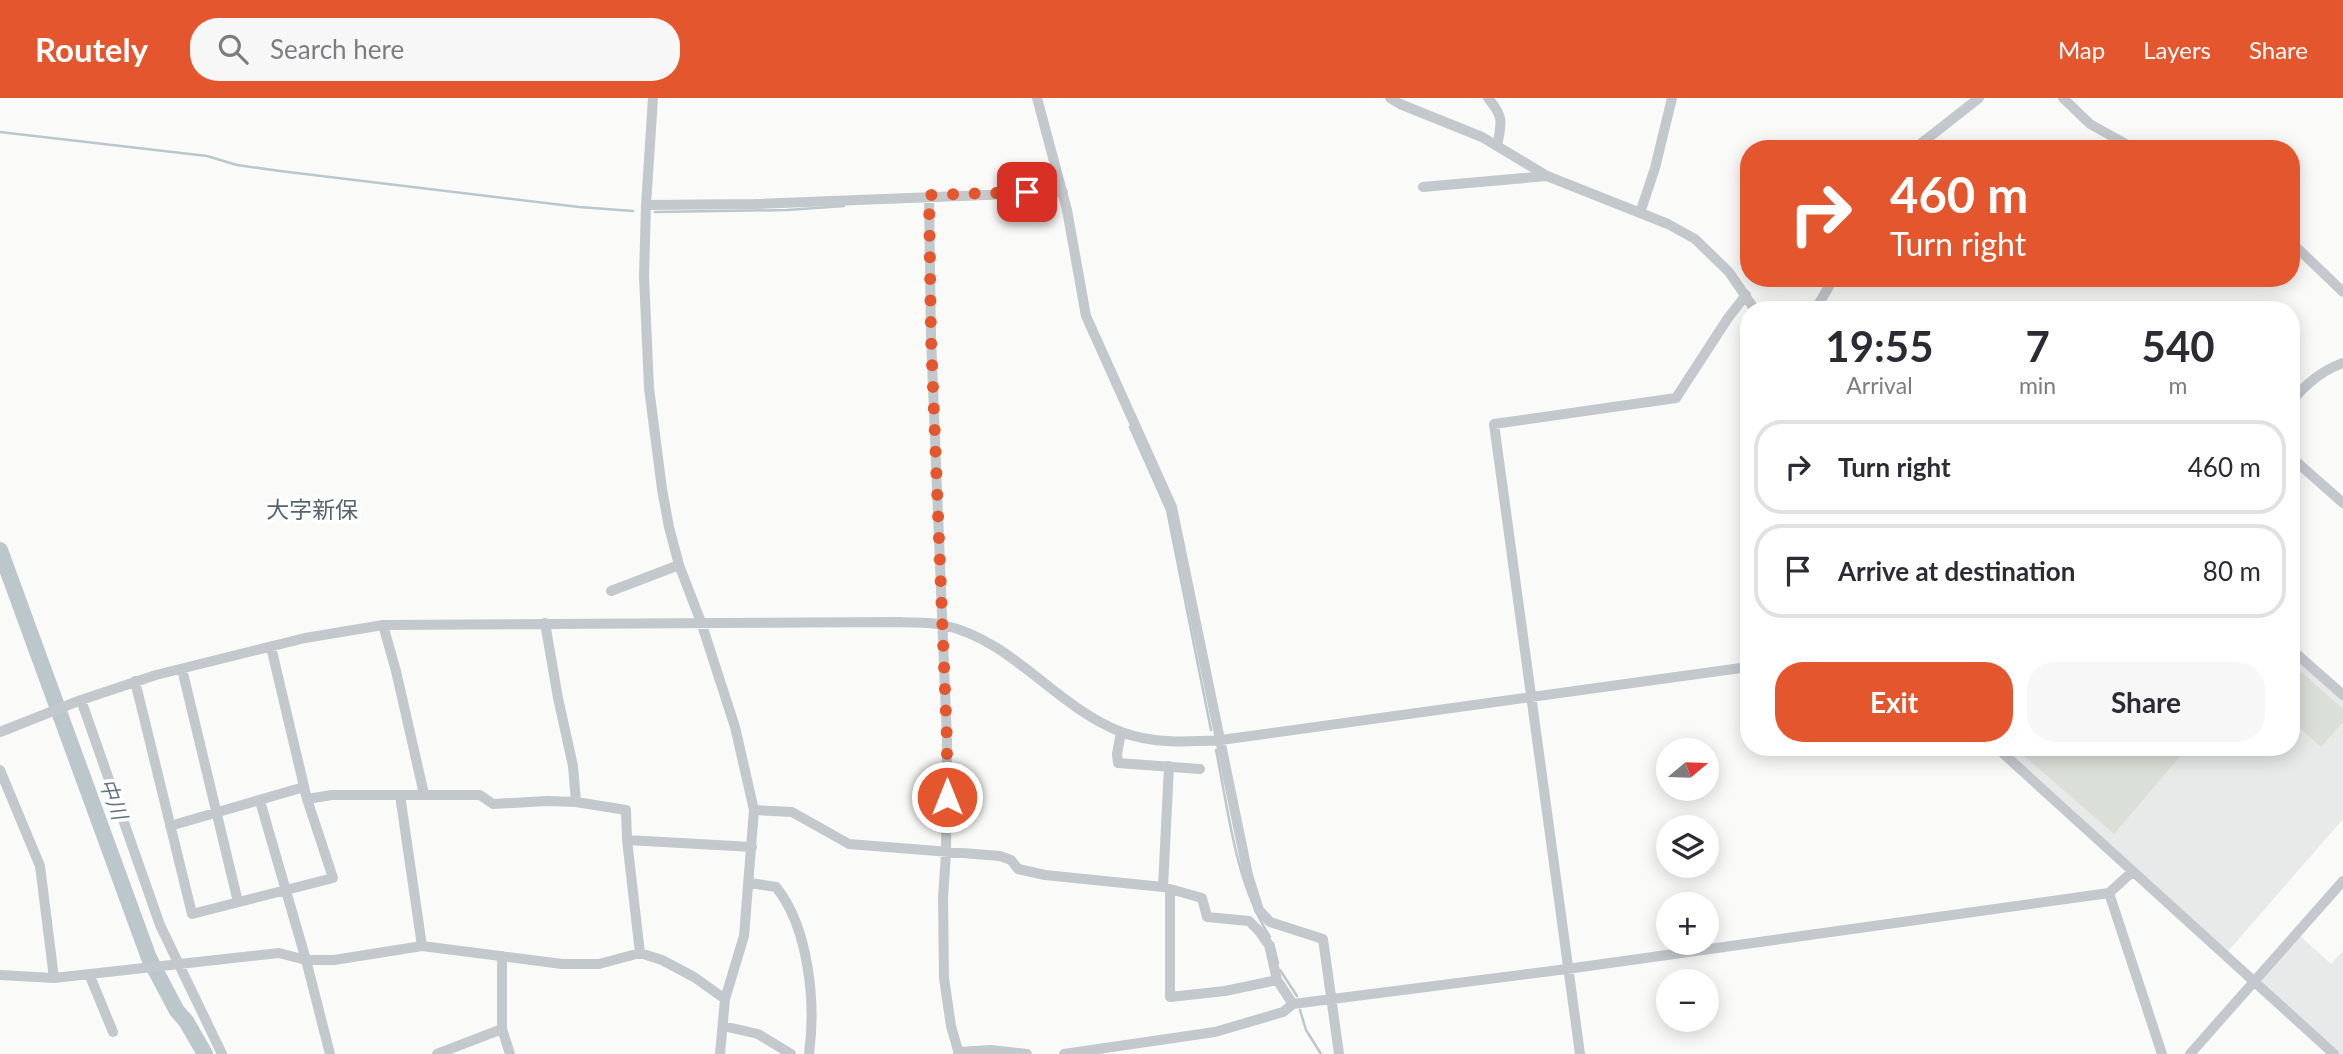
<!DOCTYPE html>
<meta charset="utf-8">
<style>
:root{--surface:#fff;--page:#f7f7f7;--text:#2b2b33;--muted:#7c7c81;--line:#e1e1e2;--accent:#e4572e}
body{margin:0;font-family:Lato,"Noto Sans JP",sans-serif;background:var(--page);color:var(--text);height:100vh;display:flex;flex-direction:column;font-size:26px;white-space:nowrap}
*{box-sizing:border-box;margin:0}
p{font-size:23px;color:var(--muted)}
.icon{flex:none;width:38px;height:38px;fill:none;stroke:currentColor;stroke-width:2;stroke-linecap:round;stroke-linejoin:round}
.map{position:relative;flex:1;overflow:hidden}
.side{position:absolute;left:1740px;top:203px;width:560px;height:455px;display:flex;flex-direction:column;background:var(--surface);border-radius:28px;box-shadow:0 4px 18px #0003}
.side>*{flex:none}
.guide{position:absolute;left:1740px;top:42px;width:560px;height:147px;border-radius:28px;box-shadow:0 4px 18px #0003;background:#e4572e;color:#fff;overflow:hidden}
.needle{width:46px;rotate:71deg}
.buttons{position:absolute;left:1656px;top:640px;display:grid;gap:14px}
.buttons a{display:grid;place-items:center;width:63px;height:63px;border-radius:50%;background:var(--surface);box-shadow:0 4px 18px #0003;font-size:35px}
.pin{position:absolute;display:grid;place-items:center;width:60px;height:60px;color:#fff;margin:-30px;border-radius:14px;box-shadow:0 4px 10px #0006}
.me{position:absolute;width:77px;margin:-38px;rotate:0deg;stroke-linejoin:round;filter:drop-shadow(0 0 5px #0008)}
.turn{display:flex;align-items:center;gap:24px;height:147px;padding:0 35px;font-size:32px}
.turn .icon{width:91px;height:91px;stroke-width:2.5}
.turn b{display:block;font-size:49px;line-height:60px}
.eta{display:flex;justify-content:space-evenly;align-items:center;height:119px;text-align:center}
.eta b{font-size:42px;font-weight:700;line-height:49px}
.cta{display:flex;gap:14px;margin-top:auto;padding:14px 35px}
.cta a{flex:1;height:80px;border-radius:28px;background:var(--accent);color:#fff;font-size:28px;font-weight:700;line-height:80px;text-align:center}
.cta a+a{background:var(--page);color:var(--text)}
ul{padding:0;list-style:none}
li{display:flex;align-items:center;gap:21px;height:94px;margin:0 14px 10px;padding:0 21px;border:4px solid var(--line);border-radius:28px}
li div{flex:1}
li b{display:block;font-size:26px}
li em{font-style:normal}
header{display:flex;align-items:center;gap:42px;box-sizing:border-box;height:98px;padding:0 35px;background:var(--accent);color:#fff}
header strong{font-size:33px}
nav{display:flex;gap:38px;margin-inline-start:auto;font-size:24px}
.search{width:490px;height:63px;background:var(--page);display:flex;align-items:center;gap:18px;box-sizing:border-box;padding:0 24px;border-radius:28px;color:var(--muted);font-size:26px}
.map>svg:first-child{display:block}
</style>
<header>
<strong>Routely</strong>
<div class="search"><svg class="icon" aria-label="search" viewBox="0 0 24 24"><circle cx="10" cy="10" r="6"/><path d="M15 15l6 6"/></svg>Search here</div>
<nav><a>Map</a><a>Layers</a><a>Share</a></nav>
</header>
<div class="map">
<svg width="2343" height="956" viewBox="0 0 2343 956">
<rect width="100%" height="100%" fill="#fafaf8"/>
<path fill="#e8e9e9" d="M2291,551L2343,597V721L2224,858L1996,649H2291Z
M2297,835L2331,866L2343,853V956H2334L2253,884Z"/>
<path fill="#dadfd7" d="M2291,565L2343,611V624L2321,649L2291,622Z
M2014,649H2188L2114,736Z"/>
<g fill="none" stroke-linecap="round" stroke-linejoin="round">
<path stroke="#bbc7cb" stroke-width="2.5" d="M0,34L207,58L237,67L280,73L579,109L633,113
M655,114L787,112L844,108
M1130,329L1167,412L1211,632
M1216,652C1229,715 1235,784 1270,839
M1273,845L1278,865
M1280,872L1297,898
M1300,912L1306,932L1321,956"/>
<path stroke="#bbc7cb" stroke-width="16" d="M0,452L149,860L177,913L186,923L205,956"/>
<path stroke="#c3c8cc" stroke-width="10" d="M653,0L646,107L644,178L649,290L662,391L669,429L679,467L701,524L735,629L754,712L744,838L725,901L720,956
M1037,0L1067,112L1086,218L1172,409L1248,777L1259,812L1270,824L1323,841L1339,956
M1390,0L1400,6L1482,39L1547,78L1668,126L1695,141L1729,174L1755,212
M1488,0C1504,19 1502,24 1497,48
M2063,0L2090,26L2135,51
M1914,51L1979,0
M1423,89L1547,78
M929,97L931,239L947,643L946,755L943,800L944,880L951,928L959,956
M646,107L755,106L1063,94
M1640,115L1655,70L1672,0
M2291,144L2343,194
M1815,212L1834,180
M2291,304C2306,286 2321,273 2343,265
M2291,359L2343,405
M611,493L679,467
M545,525L558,600L573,668L576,704
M383,527L396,573L424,696
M271,549L307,701L332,697H480L493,706L547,703L576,704L626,712L627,742L752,749
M2291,551L2343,597
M182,571L238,804
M135,583L192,816L333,780L307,701
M81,602L160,827L222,956
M0,634L81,602L156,577L305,540L383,527L900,524C914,525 930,524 943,527C1013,542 1056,609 1121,634C1153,646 1187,644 1221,642L1748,569
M1121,634L1117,656L1118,665L1200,671
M1996,649L2334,956
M0,672L40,768L54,880
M400,697L422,848
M260,703L306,862L330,956
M754,712L792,714L849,746L1000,758L1011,762L1018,771L1045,777L1163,789L1202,800L1207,819L1249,823L1259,833L1269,847L1277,882L1293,906L1567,871L2109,795
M170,728L304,689
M627,742L640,855
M2132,774L2109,795L2162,956
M750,785L776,789C809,830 816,905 809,956
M1163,789L1169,668
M1170,791V899L1225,893L1277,882
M502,858V931L510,956
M89,876L113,934
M0,877L54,880L279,855L306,862H334L422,848L562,866H599L640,855L662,862L694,879L725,901
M723,928L758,936L791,956
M958,954L991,952L1027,956
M437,956L502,931
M1064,956L1215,934L1283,914L1293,906
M1580,956L1494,326L1676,300L1728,220L1746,197
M2190,956L2343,783"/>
</g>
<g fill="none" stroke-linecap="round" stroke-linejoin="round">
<path stroke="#e4572e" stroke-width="12" stroke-dasharray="0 21.6" d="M947,699V643L931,239L929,97L1027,94"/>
</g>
<g text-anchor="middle" stroke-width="7" stroke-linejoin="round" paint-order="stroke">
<g font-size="21" font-style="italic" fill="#60757c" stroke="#fff">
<text transform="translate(113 701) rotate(70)" y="7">中川</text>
</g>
<g font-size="23" fill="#57646e" stroke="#fff">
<text x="312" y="420">大字新保</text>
</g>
</g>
</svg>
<div class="buttons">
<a><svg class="needle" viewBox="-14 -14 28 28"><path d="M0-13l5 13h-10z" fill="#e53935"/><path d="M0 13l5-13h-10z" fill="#7c7c81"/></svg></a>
<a><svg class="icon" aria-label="layers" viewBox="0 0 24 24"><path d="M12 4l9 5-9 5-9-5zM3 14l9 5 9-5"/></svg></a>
<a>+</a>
<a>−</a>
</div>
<div class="pin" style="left:1027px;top:94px;background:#d93025"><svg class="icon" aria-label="arrive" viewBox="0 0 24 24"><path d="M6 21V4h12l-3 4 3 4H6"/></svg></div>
<svg class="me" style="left:947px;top:699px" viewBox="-20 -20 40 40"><circle r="17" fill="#e4572e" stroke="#fff" stroke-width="3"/><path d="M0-11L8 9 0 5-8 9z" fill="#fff"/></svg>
<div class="guide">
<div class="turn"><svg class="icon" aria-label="right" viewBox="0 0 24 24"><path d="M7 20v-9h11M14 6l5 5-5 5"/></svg><div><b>460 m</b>Turn right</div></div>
</div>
<section class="side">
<div class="eta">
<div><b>19:55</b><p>Arrival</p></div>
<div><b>7</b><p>min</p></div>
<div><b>540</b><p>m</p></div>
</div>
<ul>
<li><svg class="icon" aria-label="right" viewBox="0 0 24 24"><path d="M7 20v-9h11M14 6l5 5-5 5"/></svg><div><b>Turn right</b></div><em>460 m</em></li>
<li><svg class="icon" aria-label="arrive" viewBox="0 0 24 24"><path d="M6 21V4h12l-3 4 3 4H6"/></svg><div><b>Arrive at destination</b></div><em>80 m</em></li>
</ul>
<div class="cta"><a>Exit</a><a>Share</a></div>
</section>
</div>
